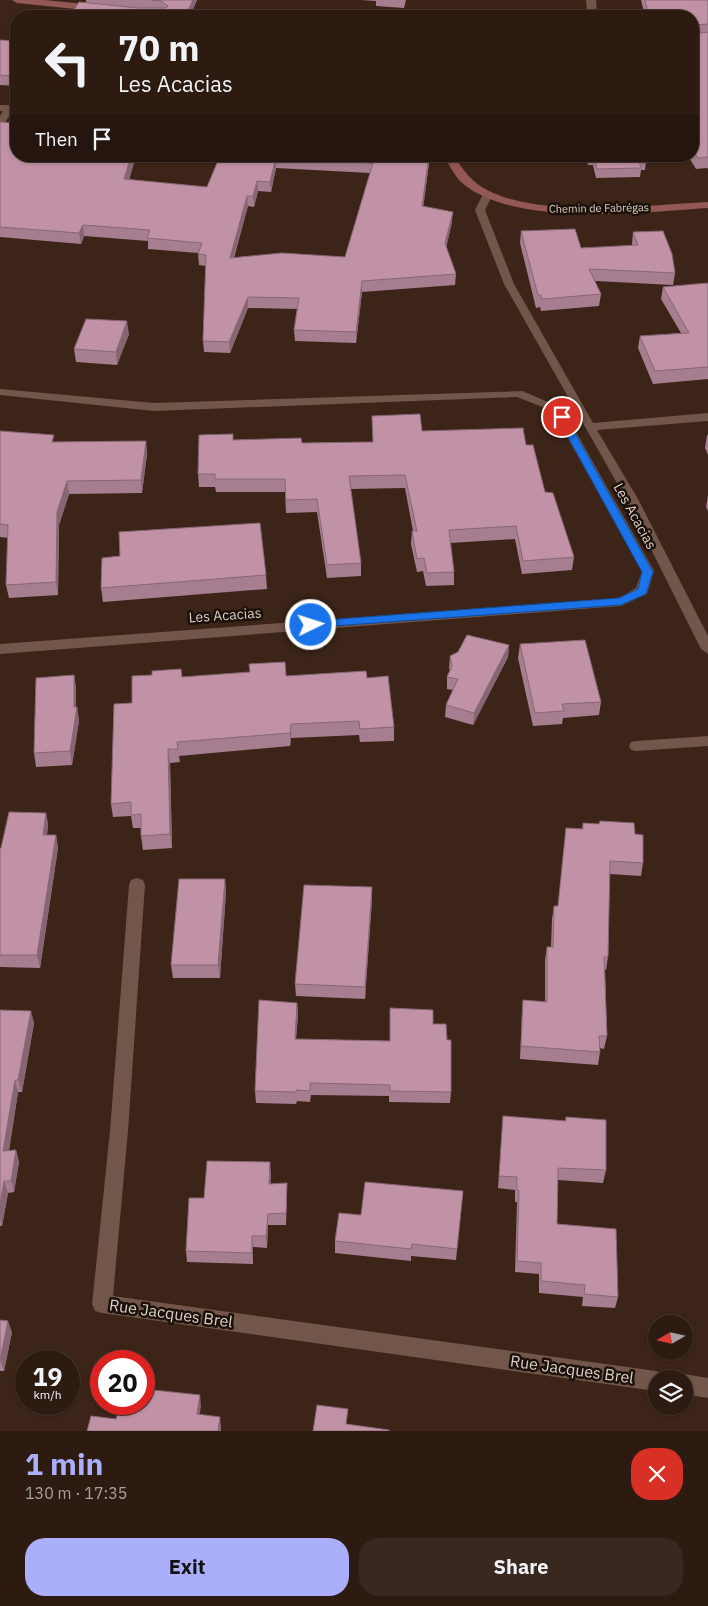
<!DOCTYPE html>
<meta charset="utf-8">
<style>
:root{--surface:#2d1b12;--page:#392820;--text:#f1f3f6;--muted:#a7a19f;--line:#483932;--accent:#abaffb}
body{margin:0;font-family:"IBM Plex Sans",sans-serif;background:var(--page);color:var(--text);height:100vh;display:flex;flex-direction:column;font-size:19px;white-space:nowrap}
*{box-sizing:border-box;margin:0}
p{font-size:16px;color:var(--muted)}
.icon{flex:none;width:28px;height:28px;fill:none;stroke:currentColor;stroke-width:2;stroke-linecap:round;stroke-linejoin:round}
.map{position:relative;height:1431px;overflow:hidden}
.sheet{display:flex;flex-direction:column;background:var(--surface);flex:1}
.sheet>*{flex:none}
.top-card{position:absolute;left:10px;top:10px;width:689px;height:152px;border-radius:20px;box-shadow:0 1px 4px #0004,0 0 0 1px var(--line);background:#2d1b12;color:var(--text);overflow:hidden}
.needle{width:32px;rotate:261deg}
.tools{position:absolute;left:648px;top:1315px;display:grid;gap:10px}
.tools a{display:grid;place-items:center;width:45px;height:45px;border-radius:50%;background:var(--surface);box-shadow:0 1px 4px #0004,0 0 0 1px var(--line);font-size:25px}
.speed{position:absolute;left:15px;top:1350px;display:flex;gap:10px;font-size:25px;font-weight:700;text-align:center}
.speed>*{display:grid;place-content:center;width:65px;height:65px;border-radius:50%;background:var(--surface);box-shadow:0 1px 4px #0004,0 0 0 1px var(--line);line-height:1}
.speed small{font-size:12px;font-weight:400}
.speed .limit{border:8px solid #d22;background:#fff;color:#111}
.pin{position:absolute;display:grid;place-items:center;width:42px;height:42px;color:#fff;margin:-21px;border:2px solid #fff;border-radius:50%;box-shadow:0 1px 5px #0007}
.me{position:absolute;width:55px;margin:-28px;rotate:86deg;stroke-linejoin:round;filter:drop-shadow(0 0 4px #0008)}
.turn{display:flex;align-items:center;gap:18px;height:105px;padding:0 25px;font-size:22px}
.turn .icon{width:65px;height:65px;stroke-width:2.5}
.turn b{display:block;font-size:35px;line-height:42px}
.then{display:flex;align-items:center;height:48px;padding:0 25px;background:#0003;gap:10px;font-size:19px}
.round{display:grid;place-items:center;flex:none;width:52px;height:52px;border-radius:20px;background:var(--page)}
.summary{display:flex;align-items:center;justify-content:space-between;height:85px;padding:0 25px}
h1{font-size:30px;font-weight:700;line-height:38px;color:var(--accent)}
.cta{display:flex;gap:10px;margin-top:auto;padding:10px 25px}
.cta a{flex:1;height:58px;border-radius:20px;background:var(--accent);color:#111;font-size:20px;font-weight:700;line-height:58px;text-align:center}
.cta a+a{background:var(--page);color:var(--text)}
.map>svg:first-child{display:block}
</style>
<div class="map">
<svg width="708" height="1431" viewBox="0 0 708 1431">
<rect width="100%" height="100%" fill="#3c2418"/>
<g fill="none" stroke-linecap="round" stroke-linejoin="round">
<path fill="#715649" fill-rule="evenodd" d="M0,105H9L14,108L3,126L0,127V116L3,111H0Z
M488,191L493,194L485,210L514,284L593,423L708,413V421L597,430L638,499L708,636V654L701,649L626,499L504,284L475,210L483,194Z
M0,389L154,403L522,391L553,404L566,414L654,571L647,594L621,606L0,654V644L619,598L636,588L642,571L557,419L545,408L517,397L154,411L0,395Z
M708,736V746L636,751L631,750L629,746L631,742L636,741Z"/>
<path fill="#715649" fill-rule="evenodd" d="M586,0H596L597,13L594,16H584L587,12Z
M137,878L143,880L145,885L128,1131L113,1296L656,1371L663,1374L665,1379H656V1391L102,1313L95,1311L92,1304L110,1131L129,885L131,880Z
M684,1374L708,1378V1398L684,1394V1379H676Z"/>
<path fill="#945854" fill-rule="evenodd" d="M12,0H44L95,5L100,8L95,11L17,3Z
M444,156H454C464,171 472,183 489,191C544,218 647,205 708,202V208C642,212 513,228 461,182C454,175 449,164 444,156Z"/>
</g>
<path fill="#a67e8f" fill-rule="evenodd" d="M86,0H197L190,16H70L86,2Z
M361,0H406L404,8L376,6V1Z
M641,0H708V169L707,168L696,169L688,156H692V16H645Z
M0,40L16,41V86L0,85Z
M0,122L16,156H136L129,180L207,187L220,156H430L423,207L452,222L446,247L456,274L455,285L362,292L356,343L295,341L294,330L297,309L248,308L230,353L204,352L203,341L206,266L199,265L198,253L148,249V241L84,236L81,244L0,237ZM276,168L370,173L345,257L234,258L248,206L254,207L258,191L271,192Z
M586,156H645L646,161L645,170H641L640,177L596,178L593,165H588Z
M521,231L581,248L632,246V244L633,232L675,273L673,285L595,281L601,294L599,306L541,311L540,307L536,308L520,243Z
M708,283V379L653,384L638,348L640,336L681,333L661,299L663,287Z
M129,334L117,365L76,362L74,349Z
M372,416L422,431L526,445L545,492L574,557L572,570L522,574L515,539L450,543L454,572V585L426,586L423,571L417,572L411,544L412,531H413L405,488L350,489L361,563V576L327,578L317,512L286,513L285,492H216L215,487H199L198,474L233,440L302,443L373,442Z
M0,431L55,442L146,441L147,454L142,493L69,494L59,525L58,595L9,598L6,585L8,538L0,537Z
M707,435H708V455L705,448Z
M708,495V511L706,507Z
M120,556L266,575L267,589L103,602L101,588Z
M520,644L601,702L599,715L563,718L562,724L533,726L518,658Z
M509,645L508,657L473,725L445,717L446,705L453,690L447,689V677L450,671L449,668L450,656Z
M74,675L76,688V707H77L79,721L72,765L36,767L34,753Z
M286,676L367,678L394,727V741L360,742L359,735L291,738L290,746L179,756L180,762L170,763L172,848L143,850L141,836V828H133L131,816L113,817L111,804L132,703L182,677Z
M46,813L48,825L47,835H56L58,848L40,968L0,967V848H1Z
M583,823L635,834L643,863L641,876L609,874L608,957L606,970H605L607,1036L604,1049L600,1048V1052L598,1065L520,1059L522,1012L523,1000L545,1002V960L547,947H551L552,919L554,906H558L566,828L582,829Z
M225,879L226,892L220,978H173L171,965Z
M372,887V899L365,999L296,996L295,984Z
M297,1003L298,1015L296,1039L389,1041L433,1024L451,1092L450,1103L389,1102V1096L311,1095L310,1102L297,1101L296,1104L256,1103L255,1091Z
M0,1010L34,1023L22,1092H18L9,1151L16,1150L19,1162L14,1192L8,1193L2,1226H0Z
M503,1116L565,1121L566,1117L606,1170L603,1183L558,1180L557,1224L618,1297L615,1308L582,1306L583,1297L539,1293V1274L515,1272L517,1202H515V1190L498,1188Z
M271,1173L270,1184L287,1195L286,1225H268L267,1248L253,1247V1264L187,1262L186,1251L204,1198Z
M463,1191L456,1260L411,1256V1261L335,1253V1241L361,1215Z
M0,1320L12,1332L4,1371H0Z"/>
<path fill="#876674" d="M193,0H197L190,16H185Z
M131,156H136L126,190L124,179Z
M429,156H430L422,217V206Z
M276,157V168L271,192L270,182Z
M257,181L258,191L254,207L253,196Z
M247,196L248,206L230,269V258Z
M453,212L452,222L445,254V243Z
M83,225L84,236L81,244L79,233Z
M362,281V292L356,343V332Z
M248,297V308L230,353L229,342Z
M127,321L129,334L117,365L116,352Z
M146,441L147,454L142,493L141,480Z
M67,481L69,494L59,525L58,595L56,582L57,512Z
M509,645L508,657L473,725L474,713Z
M74,675L76,688V712L77,707L79,721L72,765L70,751L74,707Z
M291,724V738L290,746V733Z
M168,749L170,763L172,848L170,834Z
M46,813L48,825L45,847L43,835Z
M56,835L58,848L40,968L37,955Z
M225,879L226,892L220,978L218,965Z
M372,887V899L365,999V987Z
M297,1003L298,1015L295,1051V1039Z
M31,1011L34,1023L22,1092L18,1080Z
M15,1080L18,1092L7,1162L3,1151Z
M16,1150L19,1162L14,1192L11,1181Z
M270,1162L271,1173L270,1195L269,1184Z
M4,1181L8,1193L2,1226L0,1219V1205Z
M268,1214V1225L267,1248L266,1236Z
M252,1236L253,1247V1264L252,1253Z
M8,1321L12,1332L4,1371L0,1360Z
M200,1395L201,1406L198,1424L197,1414Z
M220,1417L221,1427V1431H218Z"/>
<path fill="#c192a6" stroke="#876674" fill-rule="evenodd" d="M151,0H193L185,16H70L79,2L138,8H166L168,6L161,1Z
M645,0H708V24L692,25V16H649Z
M692,27L694,34L708,32V157L698,158L692,150Z
M0,40L16,41V76L0,75Z
M0,122L16,123V156H131L124,179L207,187L220,156H429L422,206L453,212L445,243L456,274L362,281L356,332L294,330L299,298L248,297L229,342L203,341L206,255L198,254L202,243L147,238L150,230L83,225L79,233L0,227ZM276,157L373,163L345,257L282,253L230,258L247,196H253L257,181L270,182Z
M594,156H645L646,161H639L641,168L597,169Z
M575,229L581,248L638,245L633,232L663,231L672,254L675,273L589,269L601,294L542,299L541,295H538L521,231Z
M708,283V367L655,371L640,336L689,333L663,287Z
M86,319L127,321L116,352L74,349Z
M420,414L422,431L523,428L526,445H533L545,492L553,493L574,557L523,561L516,526L449,530L454,572L427,573L424,558L417,559L412,531H417L405,475L349,476L361,563L327,565L317,499L286,500L285,479H215V474H198L199,435L233,434V440L301,438L302,443L373,442L372,416Z
M0,431L54,435L52,442L146,441L141,480L67,481L57,512L56,582L6,585L8,525L0,524Z
M260,523L266,575L101,588L102,558L120,556L119,532Z
M467,635L509,645L474,713L446,705L458,679L447,677L452,666L450,656L458,652Z
M585,640L601,702L562,704L564,711L535,713L520,644Z
M285,662L286,676L366,671L367,678L388,676L394,727L360,729L359,721L291,724L290,733L177,742L178,749H168L170,834L141,836V814L131,815V802L111,804L114,704L132,703V676L152,675V671L181,669L182,677L250,672L249,664Z
M74,675V707H77L70,751L34,753L36,678Z
M9,812L46,813L43,835H56L37,955H0V848H1Z
M600,821L634,823L635,834L643,835V863L610,861L608,957H604L607,1036H599L600,1052L521,1046L523,1000L547,1002V947H553L554,906H558L566,828L583,829V823L599,824Z
M179,879H225L218,965H171Z
M304,885L372,887L365,987L295,984Z
M259,1000L297,1003L295,1039L390,1041V1008L433,1010V1024H446L447,1040H451V1092L390,1091V1085L310,1083V1091L296,1090V1092L255,1091Z
M0,1010L31,1011L18,1080H15L3,1151L16,1150L11,1181H4L0,1205Z
M503,1116L566,1121V1117L606,1120V1170L558,1168L557,1224L616,1229L618,1297L584,1294L585,1285L541,1281V1263L517,1261L519,1190H517V1177L499,1176Z
M207,1161L270,1162L269,1184L287,1183L286,1213L268,1214L266,1236H252V1253L186,1251L189,1198H204Z
M365,1182L463,1191L457,1249L412,1244L411,1249L335,1241L339,1213L361,1215Z
M0,1320L8,1321L0,1360Z
M144,1389L200,1395L197,1414L220,1417L218,1431H87L91,1416L116,1419L120,1404H144Z
M317,1405L348,1409L346,1424L389,1430V1431H313Z"/>
<path fill="#1a73e8" stroke="#114b97" d="M562,414L566,417L653,572L646,594L621,605L307,628V622L311,621L619,598L638,589L642,572L557,417Z"/>
<g text-anchor="middle" stroke-width="5" stroke-linejoin="round" paint-order="stroke">
<g font-size="11" fill="#decfc7" stroke="#1b110b">
<text transform="translate(599 208) rotate(-1)" y="4">Chemin de Fabrégas</text>
</g>
<g font-size="14" fill="#decfc7" stroke="#1b110b">
<text transform="translate(635 516) rotate(61)" y="5">Les Acacias</text>
<text transform="translate(225 615) rotate(-4)" y="5">Les Acacias</text>
</g>
<g font-size="16" fill="#decfc7" stroke="#1b110b">
<text transform="translate(171 1313) rotate(8)" y="6">Rue Jacques Brel</text>
<text transform="translate(572 1369) rotate(8)" y="6">Rue Jacques Brel</text>
</g>
</g>
</svg>
<div class="tools">
<a><svg class="needle" viewBox="-14 -14 28 28"><path d="M0-13l5 13h-10z" fill="#e53935"/><path d="M0 13l5-13h-10z" fill="#a7a19f"/></svg></a>
<a><svg class="icon" aria-label="layers" viewBox="0 0 24 24"><path d="M12 4l9 5-9 5-9-5zM3 14l9 5 9-5"/></svg></a>
</div>
<div class="speed"><div>19<small>km/h</small></div><div class="limit">20</div></div>
<div class="pin" style="left:562px;top:417px;background:#d93025"><svg class="icon" aria-label="arrive" viewBox="0 0 24 24"><path d="M6 21V4h12l-3 4 3 4H6"/></svg></div>
<svg class="me" style="left:311px;top:625px" viewBox="-20 -20 40 40"><circle r="17" fill="#1a73e8" stroke="#fff" stroke-width="3"/><path d="M0-11L8 9 0 5-8 9z" fill="#fff"/></svg>
<div class="top-card">
<div class="turn"><svg class="icon" aria-label="left" viewBox="0 0 24 24"><path d="M17 20v-9H6M10 6l-5 5 5 5"/></svg><div><b>70 m</b>Les Acacias</div></div>
<div class="then">Then<svg class="icon" aria-label="arrive" viewBox="0 0 24 24"><path d="M6 21V4h12l-3 4 3 4H6"/></svg></div>
</div>
</div>
<section class="sheet">
<div class="summary"><div><h1>1 min</h1><p>130 m · 17:35</p></div><a class="round" style="background:#d93025;color:#fff"><svg class="icon" aria-label="close" viewBox="0 0 24 24"><path d="M6 6l12 12M18 6L6 18"/></svg></a></div>
<div class="cta"><a>Exit</a><a>Share</a></div>
</section>
